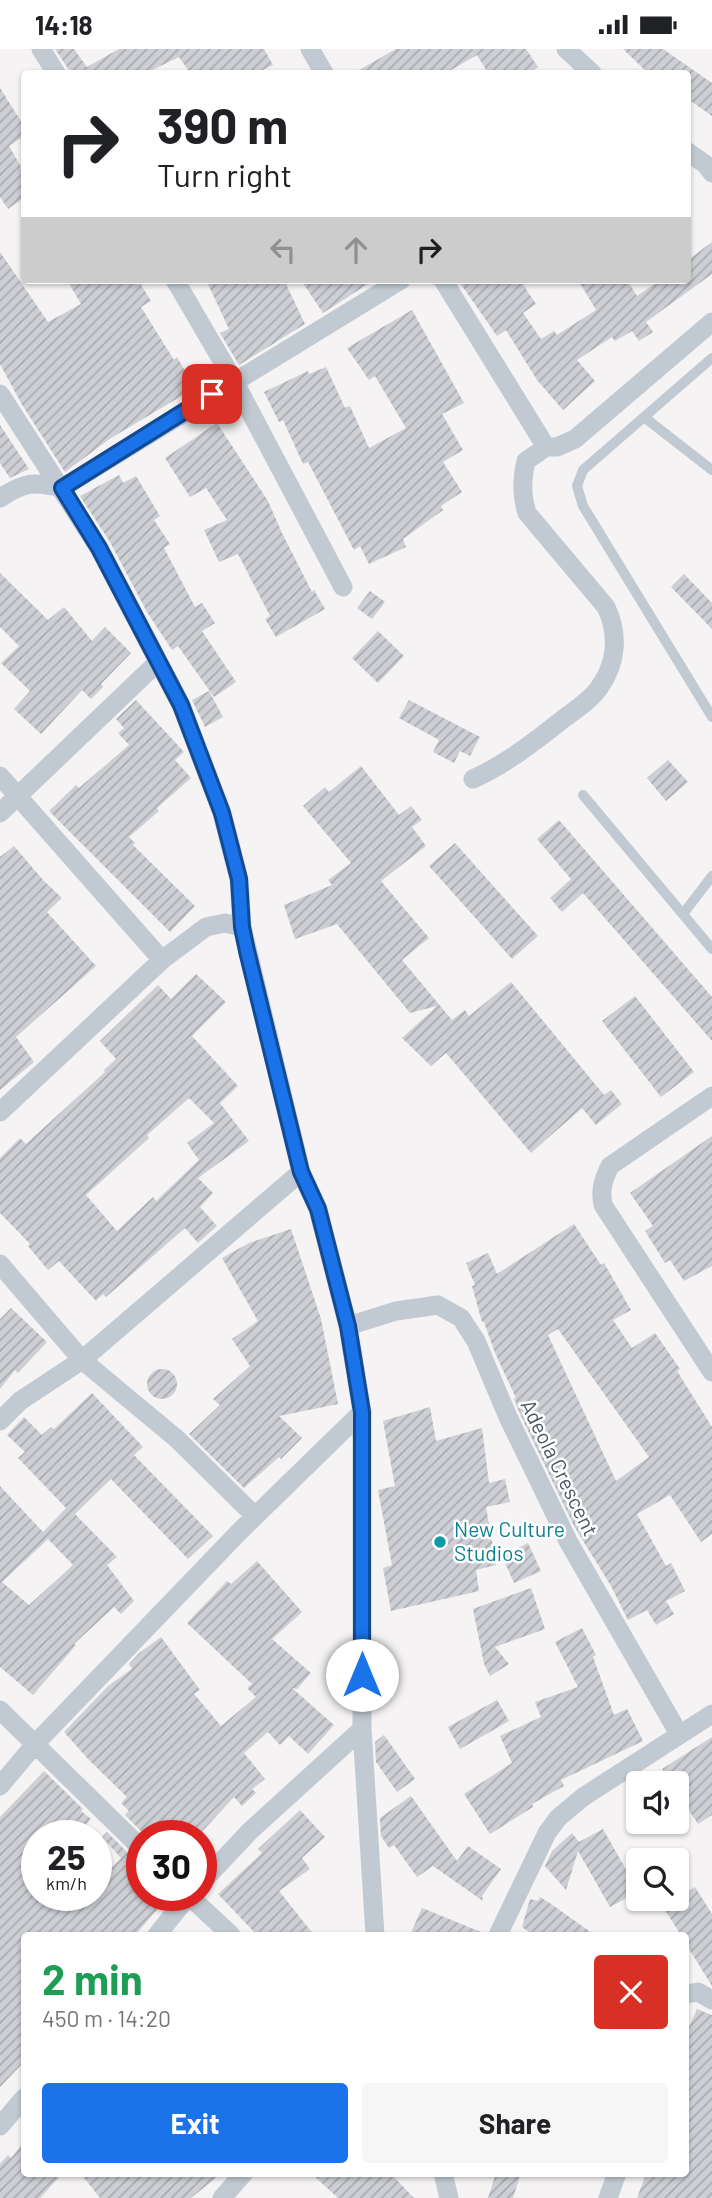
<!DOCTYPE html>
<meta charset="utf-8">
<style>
:root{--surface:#fff;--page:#f6f6f6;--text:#202124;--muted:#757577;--accent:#1a73e8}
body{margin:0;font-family:Barlow,sans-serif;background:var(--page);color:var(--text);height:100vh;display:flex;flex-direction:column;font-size:26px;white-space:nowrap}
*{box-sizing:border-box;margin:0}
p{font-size:23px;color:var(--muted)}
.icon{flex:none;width:38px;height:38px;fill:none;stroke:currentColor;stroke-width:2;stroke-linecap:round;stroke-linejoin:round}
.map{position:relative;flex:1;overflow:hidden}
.side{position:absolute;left:21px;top:1883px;width:668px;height:245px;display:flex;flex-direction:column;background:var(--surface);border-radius:7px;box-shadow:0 2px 5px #0004}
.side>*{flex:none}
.banner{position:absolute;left:21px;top:21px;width:670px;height:214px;border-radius:7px;box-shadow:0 2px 5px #0004;background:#fff;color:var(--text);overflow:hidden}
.fabs{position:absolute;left:626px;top:1722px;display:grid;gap:14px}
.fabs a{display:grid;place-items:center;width:63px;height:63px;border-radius:7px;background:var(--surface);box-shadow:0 2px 5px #0004;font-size:35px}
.speed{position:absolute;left:21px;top:1771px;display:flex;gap:14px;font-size:35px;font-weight:700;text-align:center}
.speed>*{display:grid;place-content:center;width:91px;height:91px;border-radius:50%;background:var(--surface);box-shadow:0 2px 5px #0004;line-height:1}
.speed small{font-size:18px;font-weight:400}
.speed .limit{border:10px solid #d22;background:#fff;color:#111}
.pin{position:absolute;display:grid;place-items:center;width:60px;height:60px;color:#fff;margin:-30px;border-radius:14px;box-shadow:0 4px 10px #0006}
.me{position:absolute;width:77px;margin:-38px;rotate:0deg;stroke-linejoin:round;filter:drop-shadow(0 0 5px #0008)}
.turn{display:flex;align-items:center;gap:24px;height:147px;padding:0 21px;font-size:32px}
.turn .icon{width:91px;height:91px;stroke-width:2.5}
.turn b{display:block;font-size:49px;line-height:60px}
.lanes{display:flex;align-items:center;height:66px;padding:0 21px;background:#0003;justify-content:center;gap:35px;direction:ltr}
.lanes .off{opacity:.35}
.round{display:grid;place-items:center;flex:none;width:74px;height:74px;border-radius:7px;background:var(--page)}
.head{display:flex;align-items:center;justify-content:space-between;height:119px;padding:0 21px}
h1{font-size:42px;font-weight:700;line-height:52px;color:#1e9e55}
.action{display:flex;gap:14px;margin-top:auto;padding:14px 21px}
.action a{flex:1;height:80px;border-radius:7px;background:var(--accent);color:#fff;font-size:28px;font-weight:700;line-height:80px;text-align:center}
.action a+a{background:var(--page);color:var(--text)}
.status{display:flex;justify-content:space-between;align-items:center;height:49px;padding:0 35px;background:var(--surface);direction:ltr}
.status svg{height:19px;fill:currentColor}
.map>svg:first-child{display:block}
</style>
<div class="status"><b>14:18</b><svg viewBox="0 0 49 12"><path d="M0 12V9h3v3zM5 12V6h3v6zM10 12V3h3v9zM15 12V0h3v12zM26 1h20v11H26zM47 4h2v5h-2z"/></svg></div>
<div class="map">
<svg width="712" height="2149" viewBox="0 0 712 2149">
<defs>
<pattern id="building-hatch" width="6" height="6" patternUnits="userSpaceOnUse" patternTransform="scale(1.75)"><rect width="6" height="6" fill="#cdcfd5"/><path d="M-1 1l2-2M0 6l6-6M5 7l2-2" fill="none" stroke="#a8abb0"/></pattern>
</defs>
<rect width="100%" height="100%" fill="#f5f3f3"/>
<path fill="url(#building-hatch)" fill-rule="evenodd" d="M55,0H74L87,18L119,0H264L273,16L257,24H190L179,8L146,24H71Z
M396,0H526L538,18L529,24H488L477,6L446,24H354Z
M623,0H663L712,34V67L688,50V24H648Z
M0,39L24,77V87L9,97L24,123V149L8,160L0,148Z
M712,193V225L646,273L653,283L639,292L632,282L615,292L612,288L577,311L595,332L563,361L537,331L506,281L497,287L458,231H520L536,255L523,264L541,290L554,282L557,286L596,261L578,231H627L637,247L660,231H688V211Z
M0,203L48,273L81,255L67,231H138L151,252L141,258L174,311L177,308L195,339L111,389L65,423L21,354L0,315Z
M206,231H284L305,275L239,316L220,284L229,280Z
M301,231H374L323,264Z
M412,261L464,354L442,365L463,401L443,413L462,443L441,457L443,461L403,490L406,498L369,515L360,497L354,501L308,413L303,415L283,371L279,373L264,343L308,322L309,325L326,318L345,359L350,357L369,399L406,379L375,327L369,331L347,299Z
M217,374L268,452L282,484L312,543L314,541L325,560L276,588L265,570L270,567L238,505L219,513L204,481L227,471L206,439L190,448L165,409Z
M0,376L29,420L10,429L0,414Z
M119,426L123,434L136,427L160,467L154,471L170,495L164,499L195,558L202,554L215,574L202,582L236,633L214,648L178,597L172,601L147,563L110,493L80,447Z
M0,524L48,571L64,558L92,592L105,578L131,604L101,635L103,638L91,650L82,641L41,685L14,660L30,642L1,614L19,597L0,578Z
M684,525L712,554V580L671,538Z
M370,542L385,553L372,570L357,559Z
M378,582L404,607L378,634L352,609Z
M209,642L223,668L205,678L192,651Z
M136,651L184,703L175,711L191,729L157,759L159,762L129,788L135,794L133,796L195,857L170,883L49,762L76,736L79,739L129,696L118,684L124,679L116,670Z
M409,651L480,688L470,707L460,702L454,714L433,703L439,691L399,669Z
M668,711L688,733L666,752L647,729Z
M361,717L399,766L411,757L422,771L412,778L426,797L381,832L429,889L402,911L452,971L465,961L469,967L511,933L604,1046L611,1041L622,1055L596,1076L582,1059L531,1104L446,1004L431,1017L402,989L437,957L410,964L337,875L295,890L284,856L332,836L328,831L351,814L303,757L325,738L329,743Z
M559,771L712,948V992L583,844L562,863L550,849L571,830L537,790Z
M455,794L538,887L512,910L429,817Z
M14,797L43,831L62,849L47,863L96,917L16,988L34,1013L0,1041V808Z
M196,925L226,953L192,987L238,1037L220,1054L249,1092L198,1129L213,1144L200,1158L217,1177L198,1194L185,1179L106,1248L103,1245L96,1252L59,1212L48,1221L28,1197L30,1195L0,1164V1109L20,1089L26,1095L105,1023L104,1021L116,1010L100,992L158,936L171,950ZM189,1049L214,1074L187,1094L199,1111L156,1152L153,1148L117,1182L86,1146L149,1089L147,1086Z
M635,947L694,1023L661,1048L602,972Z
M712,1087V1217L684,1232L670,1211L665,1214L645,1182L653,1177L630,1144Z
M574,1175L601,1216L604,1214L631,1261L613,1271L632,1299L655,1284L680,1320L677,1322L712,1378V1485L701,1493L670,1446L637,1465L666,1517L671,1514L685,1542L666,1552L674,1565L656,1576L647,1561L628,1571L611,1537L574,1477L519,1363L514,1349H516L495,1304L484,1273H482L472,1237L475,1236L466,1214L488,1204L497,1225ZM558,1280L649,1408L616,1432L548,1286Z
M291,1180L321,1270L338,1355L279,1367L302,1389L281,1410L279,1408L244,1439L189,1385L220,1356L213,1350L250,1317L232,1290L258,1272L222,1209L249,1194Z
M11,1259L47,1293L18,1324L15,1321L0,1340V1270Z
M147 1335a15 15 0 1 1 30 0a15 15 0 1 1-30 0Z
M92,1344L143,1398L134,1406L213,1487L188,1510L111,1430L75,1465L117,1508L107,1516L134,1552L121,1565L114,1558L74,1595L76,1596L33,1646L0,1618V1437L43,1483L66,1459L18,1409L25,1403L7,1386L24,1368L42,1386L51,1378L54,1380ZM48,1490L73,1516L29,1556L2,1533Z
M430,1358L436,1392L482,1379L489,1434L505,1430L510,1453L486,1458L496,1516L476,1521L479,1542L391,1562L383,1519L392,1516L378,1441L395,1437L383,1372Z
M528,1494L541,1522L514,1534L502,1507Z
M257,1512L302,1563L272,1590L311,1624L297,1640L292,1639L334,1676L308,1705L289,1687L280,1696L268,1683L244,1704L265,1730L252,1740L256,1744L242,1757L234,1748L198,1787H146L125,1766L129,1762L121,1754L127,1748L89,1711L64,1683L108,1637L132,1620L129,1615L139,1604L161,1588L200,1641L194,1645L221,1677L256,1648L247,1639L252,1635L187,1574L227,1532L231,1535Z
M531,1539L545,1580L495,1598L509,1615L490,1627L484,1615L473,1560Z
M582,1579L596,1606L593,1608L614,1666L627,1660L643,1692L561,1731L564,1737L532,1755L533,1758L490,1785L464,1745L512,1714L500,1687L541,1668L535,1653L578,1638L555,1593Z
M497,1651L509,1672L460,1700L448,1678Z
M384,1686L415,1730L397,1743L376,1713L375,1693Z
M712,1688V1766L698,1775L677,1743V1734H671L662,1720Z
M44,1722L83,1760L81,1762L91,1770L77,1787H37V1846H96V1835L121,1809L102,1788L107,1783L133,1809L142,1812V1846H170L135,1886H24V2013L0,2038V1768Z
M411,1747L457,1812L468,1797L501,1820L482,1847L483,1852L433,1817L417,1828L394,1796L389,1799L381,1787L380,1769Z
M300,1761L325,1788L302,1809L310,1820L279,1842L314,1886H257L218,1845L262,1804L258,1800Z
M603,1780L632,1831L629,1832L636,1844L610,1858L578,1802L566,1841L545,1817L552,1802L572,1784L579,1793Z
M695,1838L712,1865V1937L686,1895V1886H681L663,1858Z
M540,1848L551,1855L595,1886H533L522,1878L530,1850L538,1852Z
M422,1859L486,1885V1886H410Z
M697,1960L712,1966V2149H637L646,2124H686V1985Z
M24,2093V2124H63L40,2149H0V2115L8,2106L11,2109Z
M80,2124H222L191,2149H100Z
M311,2124H390L414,2149H338Z
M496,2124H521L513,2149H488Z"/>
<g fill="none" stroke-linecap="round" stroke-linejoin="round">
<path stroke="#c1cad2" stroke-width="10" d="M712,309L583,421L577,437L583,457L712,668
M644,368L712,421
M583,746L712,900
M683,865L712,827"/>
<path stroke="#c1cad2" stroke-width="19" d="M41,0L56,24
M310,0L324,24
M566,0L592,24
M688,103L705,115L712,124
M175,231L234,332L343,538
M443,231L546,398
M0,345L99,499L181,656L222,764L239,830L242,878
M0,449C25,433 33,432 62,439L401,231
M0,727L162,911
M473,730C506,715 534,693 562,671C575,661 590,652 599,639C617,614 619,585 606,558L527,464C521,445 522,430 526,412L546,398H557L575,390L712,273
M0,764L158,613
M712,1047L610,1117C603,1131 600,1141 603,1156L712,1323
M0,1063L162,911L206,878L225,874L242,878L301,1123L318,1160L348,1277L362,1363V1680L375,1886
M0,1215L82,1311L177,1390L255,1467
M348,1277L396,1262L438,1256L461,1269L476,1292L508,1368L568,1492L679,1685
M0,1372L20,1352L82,1311L301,1123
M0,1661L142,1800
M0,1737L36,1694L241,1481L362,1363
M201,1834L250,1782L362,1680
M188,1846L231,1886
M157,1886L189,1846
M498,1886L547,1784L558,1769L583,1748L712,1665
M686,1945L698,1943L712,1951
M0,2077L24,2049
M443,2124L449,2149
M222,2149L244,2124
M608,2149L617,2124"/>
</g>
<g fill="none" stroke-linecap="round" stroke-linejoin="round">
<defs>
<path id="route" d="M212,345L62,439L99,499L181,656L222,764L239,830L242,878L247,902L301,1123L318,1160L348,1277L362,1363V1626"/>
</defs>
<use href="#route" stroke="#114b97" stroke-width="18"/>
<use href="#route" stroke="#1a73e8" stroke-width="12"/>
</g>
<circle fill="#0f9aa8" stroke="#fff" stroke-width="2.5" cx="440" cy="1493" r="7"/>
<g text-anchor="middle" stroke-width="5" stroke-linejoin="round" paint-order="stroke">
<g font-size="21" fill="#4a5661" stroke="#fff">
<text transform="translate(559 1419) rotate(64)" y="7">Adeola Crescent</text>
</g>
<g font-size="21" fill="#0d838f" stroke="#fff" text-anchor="start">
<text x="454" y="1488">New Culture<tspan x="454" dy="24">Studios</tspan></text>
</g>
</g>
</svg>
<div class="fabs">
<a><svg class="icon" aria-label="sound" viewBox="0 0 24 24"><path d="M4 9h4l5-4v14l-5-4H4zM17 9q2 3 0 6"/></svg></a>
<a><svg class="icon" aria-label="search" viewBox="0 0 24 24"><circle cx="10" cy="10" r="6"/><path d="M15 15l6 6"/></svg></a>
</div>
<div class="speed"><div>25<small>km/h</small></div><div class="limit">30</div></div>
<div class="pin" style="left:212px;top:345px;background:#d93025"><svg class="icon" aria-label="arrive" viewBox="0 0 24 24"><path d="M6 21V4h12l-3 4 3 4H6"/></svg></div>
<svg class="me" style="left:362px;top:1626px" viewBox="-20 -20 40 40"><circle r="19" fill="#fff"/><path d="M0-13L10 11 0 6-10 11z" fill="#1a73e8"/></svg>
<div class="banner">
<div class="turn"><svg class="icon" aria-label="right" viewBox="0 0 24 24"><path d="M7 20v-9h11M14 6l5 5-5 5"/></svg><div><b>390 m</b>Turn right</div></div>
<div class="lanes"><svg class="icon off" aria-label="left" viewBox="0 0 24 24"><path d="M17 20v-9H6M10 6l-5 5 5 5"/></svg><svg class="icon off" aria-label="ahead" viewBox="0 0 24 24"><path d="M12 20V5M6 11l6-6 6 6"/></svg><svg class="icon" aria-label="right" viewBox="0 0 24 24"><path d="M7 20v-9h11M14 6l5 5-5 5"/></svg></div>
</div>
<section class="side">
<div class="head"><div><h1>2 min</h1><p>450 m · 14:20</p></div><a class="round" style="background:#d93025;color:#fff"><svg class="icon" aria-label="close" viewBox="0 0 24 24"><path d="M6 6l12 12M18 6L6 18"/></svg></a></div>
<div class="action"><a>Exit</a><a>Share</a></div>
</section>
</div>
